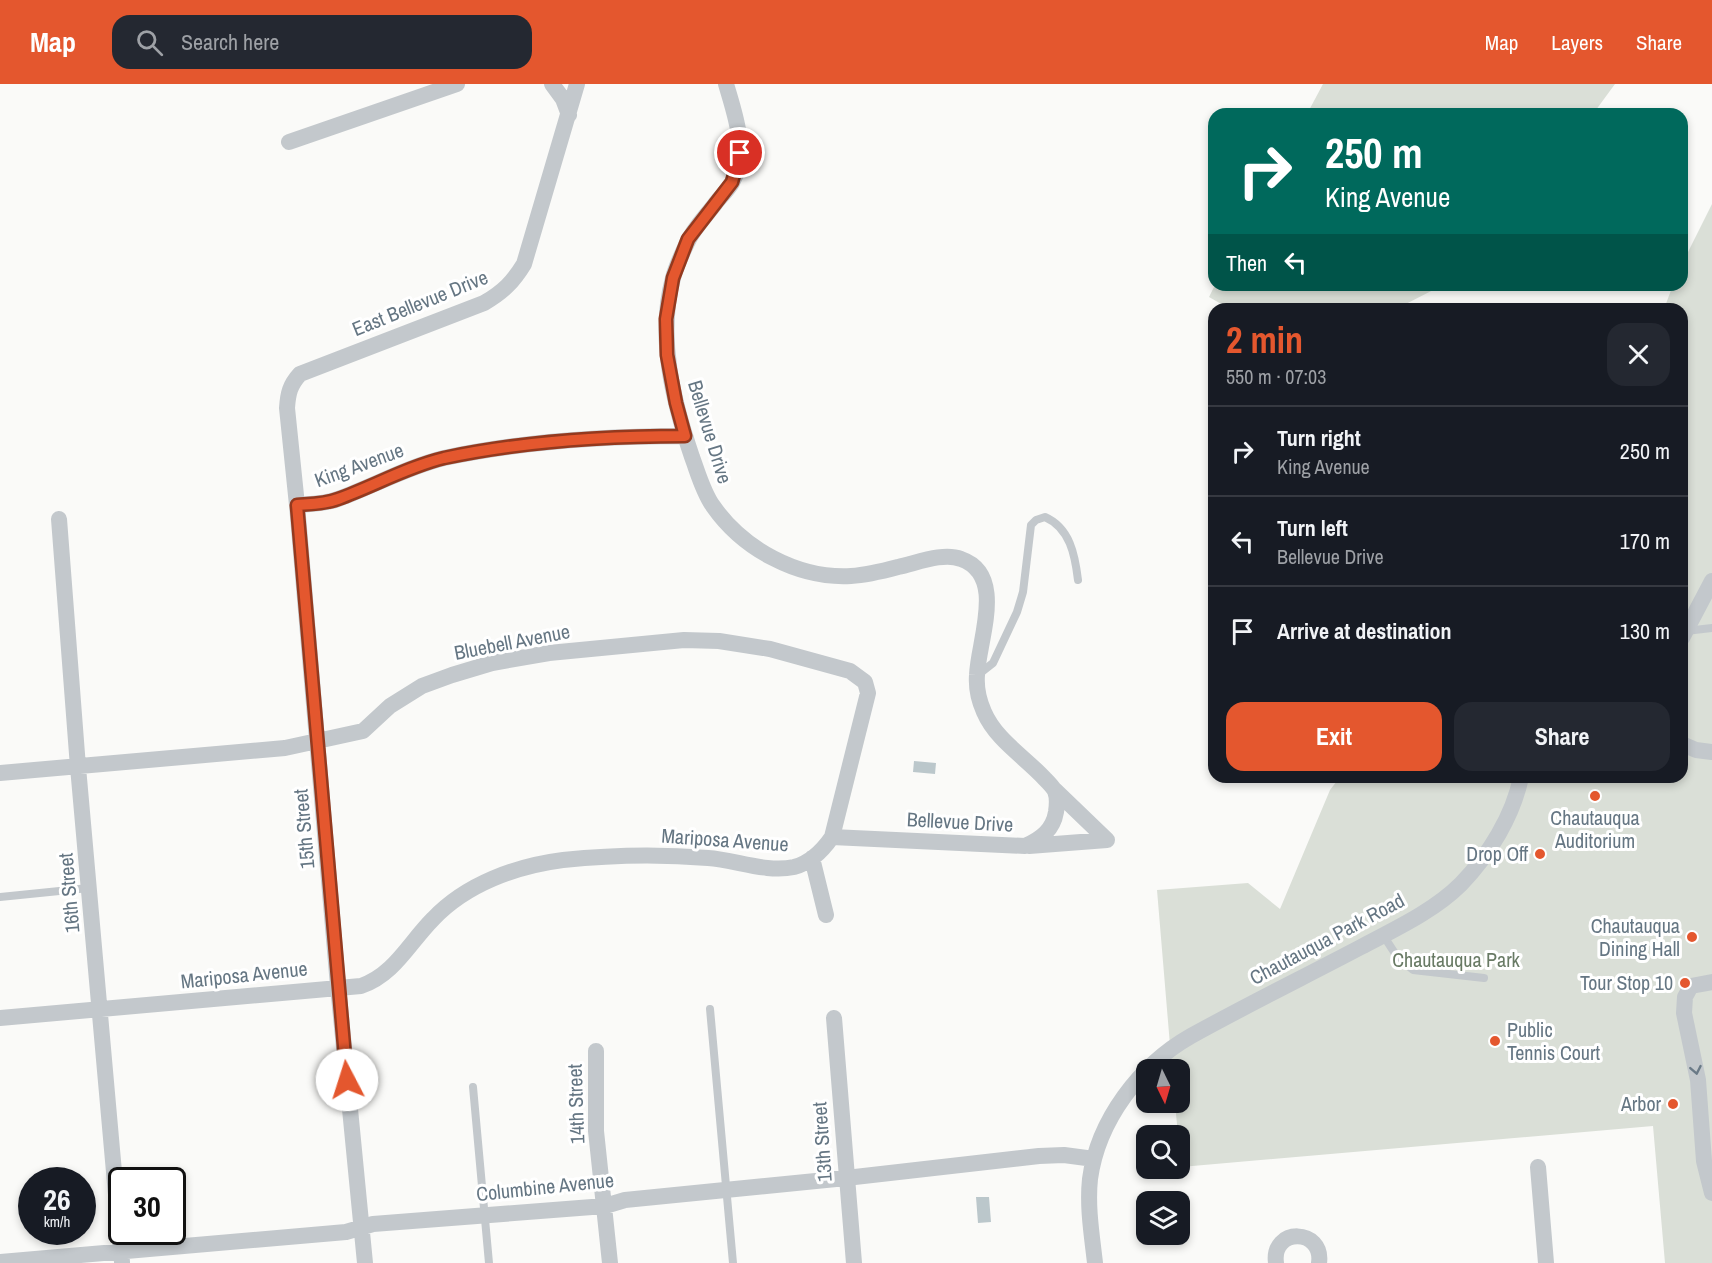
<!DOCTYPE html>
<meta charset="utf-8">
<style>
:root{--surface:#171b24;--page:#242831;--text:#f1f3f6;--muted:#9ea1a6;--line:#363941;--accent:#e4572e}
body{margin:0;font-family:"Archivo Narrow",sans-serif;background:var(--page);color:var(--text);height:100vh;display:flex;flex-direction:column;font-size:22px;white-space:nowrap}
*{box-sizing:border-box;margin:0}
p{font-size:20px;color:var(--muted)}
.icon{flex:none;width:33px;height:33px;fill:none;stroke:currentColor;stroke-width:2;stroke-linecap:round;stroke-linejoin:round}
.map{position:relative;flex:1;overflow:hidden}
.sheet{position:absolute;left:1208px;top:219px;width:480px;height:480px;display:flex;flex-direction:column;background:var(--surface);border-radius:18px;box-shadow:0 3px 9px #0003}
.sheet>*{flex:none}
.banner{position:absolute;left:1208px;top:24px;width:480px;height:183px;border-radius:18px;box-shadow:0 3px 9px #0003;background:#00695c;color:#fff;overflow:hidden}
.needle{width:39px;rotate:175deg}
.controls{position:absolute;left:1136px;top:975px;display:grid;gap:12px}
.controls a{display:grid;place-items:center;width:54px;height:54px;border-radius:12px;background:var(--surface);box-shadow:0 3px 9px #0003;font-size:30px}
.speed{position:absolute;left:18px;top:1083px;display:flex;gap:12px;font-size:30px;font-weight:700;text-align:center}
.speed>*{display:grid;place-content:center;width:78px;height:78px;border-radius:50%;background:var(--surface);box-shadow:0 3px 9px #0003;line-height:1}
.speed small{font-size:15px;font-weight:400}
.speed .limit{border:3px solid #111;border-radius:9px;background:#fff;color:#111}
.pin{position:absolute;display:grid;place-items:center;width:51px;height:51px;color:#fff;margin:-26px;border:3px solid #fff;border-radius:50%;box-shadow:0 2px 6px #0007}
.me{position:absolute;width:66px;margin:-33px;rotate:355deg;stroke-linejoin:round;filter:drop-shadow(0 0 4px #0008)}
.turn{display:flex;align-items:center;gap:21px;height:126px;padding:0 18px;font-size:27px}
.turn .icon{width:78px;height:78px;stroke-width:2.5}
.turn b{display:block;font-size:42px;line-height:51px}
.then{display:flex;align-items:center;height:57px;padding:0 18px;background:#0003;gap:12px;font-size:22px}
.round{display:grid;place-items:center;flex:none;width:63px;height:63px;border-radius:18px;background:var(--page)}
.summary{display:flex;align-items:center;justify-content:space-between;height:102px;padding:0 18px}
h1{font-size:36px;font-weight:800;line-height:45px;color:var(--accent)}
.button{display:flex;gap:12px;margin-top:auto;padding:12px 18px}
.button a{flex:1;height:69px;border-radius:18px;background:var(--accent);color:#fff;font-size:24px;font-weight:800;line-height:69px;text-align:center}
.button a+a{background:var(--page);color:var(--text)}
ul{padding:0;list-style:none}
li{display:flex;align-items:center;gap:18px;height:90px;padding:0 18px;border-top:2px solid var(--line)}
li div{flex:1}
li b{display:block;font-size:22px}
li em{font-style:normal}
header{display:flex;align-items:center;gap:36px;box-sizing:border-box;height:84px;padding:0 30px;background:var(--accent);color:#fff}
header strong{font-size:28px}
nav{display:flex;gap:33px;margin-inline-start:auto;font-size:21px}
.search{width:420px;height:54px;background:var(--page);display:flex;align-items:center;gap:15px;box-sizing:border-box;padding:0 21px;border-radius:18px;color:var(--muted);font-size:22px}
.map>svg:first-child{display:block}
</style>
<header>
<strong>Map</strong>
<div class="search"><svg class="icon" aria-label="search" viewBox="0 0 24 24"><circle cx="10" cy="10" r="6"/><path d="M15 15l6 6"/></svg>Search here</div>
<nav><a>Map</a><a>Layers</a><a>Share</a></nav>
</header>
<div class="map">
<svg width="1712" height="1179" viewBox="0 0 1712 1179">
<rect width="100%" height="100%" fill="#fafaf8"/>
<path fill="#dadfd7" d="M1323,0H1615L1593,30H1307Z
M1712,120V1179H1665L1653,1042L1181,1083L1175,1019L1179,1018V986L1172,985L1157,806L1248,799L1280,825L1330,706L1340,693H1682V225H1664L1673,201H1682V180Z
M1215,201H1443L1396,225H1230L1209,213Z"/>
<path fill="#bbc7cb" d="M914,677L936,679L935,690L913,688Z
M976,1113H989L991,1138L978,1139Z"/>
<g fill="none" stroke-linecap="round" stroke-linejoin="round">
<path stroke="#c3c8cc" stroke-width="8" d="M1686,547L1712,544
M979,590L993,579L1017,528L1023,508L1031,441L1036,436L1045,433C1070,444 1075,471 1078,496
M0,813L89,804
M1383,851L1398,874L1413,886L1484,894
M710,925L733,1179
M473,1003L489,1179"/>
<path stroke="#c3c8cc" stroke-width="16" d="M552,0L563,15L569,31
M726,0C735,31 749,68 732,99C727,107 720,113 715,120C706,132 693,145 687,159C682,170 676,182 673,194C657,253 673,317 692,373C698,389 703,408 713,422C743,465 798,495 851,492C867,491 883,487 898,483C917,479 943,468 961,475C1007,491 978,557 977,591C976,604 979,617 984,628C996,656 1025,673 1045,695C1048,698 1053,703 1055,707C1058,714 1057,721 1056,728C1053,746 1041,755 1025,762L832,753
M289,58L457,0
M297,421C311,420 325,420 338,415C374,402 407,383 444,374C523,357 604,352 685,352
M59,435L78,683L122,1178
M1682,554L1712,497
M1682,660L1696,666L1712,668
M0,689L285,664L363,647L390,622L422,602L452,591L492,579L549,569L684,556L719,557L770,565L850,587L865,598L868,609L832,753C823,766 810,779 794,783C767,789 736,776 708,774C661,770 610,771 563,776C516,782 466,800 433,835C409,859 394,891 361,902L0,934
M1029,762L1107,756L1055,706
M812,774L826,831
M1712,898L1691,902L1685,913L1684,929L1698,996L1704,1077L1712,1109
M834,934L854,1179
M596,967V1047L610,1179
M1538,1083L1546,1179
M0,1178L346,1148L373,1140L605,1122L625,1116L846,1094L1039,1072L1064,1071L1094,1075
M365,1179L338,902L297,421L287,324C288,309 290,301 300,290L484,219C503,208 513,198 524,180L577,0
M1095,1179C1092,1152 1087,1123 1090,1095C1098,1036 1140,981 1191,952C1247,921 1304,893 1361,863C1395,845 1434,827 1461,800C1489,771 1513,732 1521,693
M1276,1179C1271,1143 1324,1144 1319,1179"/>
</g>
<defs><path id="oneway-chevron" d="M-2-3.5L2.5 0L-2 3.5" fill="none" stroke-width="1.6" stroke-linecap="round" stroke-linejoin="round" transform="scale(1.5)"/></defs>
<use stroke="#6a7a87" href="#oneway-chevron" transform="translate(1696 986) rotate(79)"/>
<g fill="none" stroke-linecap="round" stroke-linejoin="round">
<defs>
<path id="route" d="M347,996L297,421C311,420 325,420 338,415C374,402 407,383 444,374C524,357 604,352 685,352L676,319L667,271L666,235L673,194L688,155L732,98L740,69"/>
</defs>
<use href="#route" stroke="#94391e" stroke-width="15"/>
<use href="#route" stroke="#e4572e" stroke-width="10"/>
</g>
<g fill="#e4572e" stroke="#fff" stroke-width="2">
<circle cx="1595" cy="712" r="6"/>
<circle cx="1540" cy="770" r="6"/>
<circle cx="1692" cy="853" r="6"/>
<circle cx="1685" cy="899" r="6"/>
<circle cx="1495" cy="957" r="6"/>
<circle cx="1673" cy="1020" r="6"/>
</g>
<g text-anchor="middle" stroke-width="6" stroke-linejoin="round" paint-order="stroke">
<g font-size="20" fill="#657683" stroke="#fff">
<text transform="translate(420 219) rotate(-22)" y="7">East Bellevue Drive</text>
<text transform="translate(710 348) rotate(73)" y="7">Bellevue Drive</text>
<text transform="translate(359 381) rotate(-20)" y="7">King Avenue</text>
<text transform="translate(512 558) rotate(-11)" y="7">Bluebell Avenue</text>
<text transform="translate(960 738) rotate(3)" y="7">Bellevue Drive</text>
<text transform="translate(304 745) rotate(-95)" y="7">15th Street</text>
<text transform="translate(725 756) rotate(4)" y="7">Mariposa Avenue</text>
<text transform="translate(69 809) rotate(-95)" y="7">16th Street</text>
<text transform="translate(1327 855) rotate(-28)" y="7">Chautauqua Park Road</text>
<text transform="translate(244 891) rotate(-6)" y="7">Mariposa Avenue</text>
<text transform="translate(576 1020) rotate(-92)" y="7">14th Street</text>
<text transform="translate(822 1058) rotate(-94)" y="7">13th Street</text>
<text transform="translate(545 1103) rotate(-6)" y="7">Columbine Avenue</text>
</g>
<g font-size="20" fill="#657683" stroke="#fff" text-anchor="end">
<text x="1595" y="741" text-anchor="middle">Chautauqua<tspan x="1595" dy="23">Auditorium</tspan></text>
<text x="1528" y="777">Drop Off</text>
<text x="1680" y="849">Chautauqua<tspan x="1680" dy="23">Dining Hall</tspan></text>
<text x="1673" y="906">Tour Stop 10</text>
<text x="1507" y="953" text-anchor="start">Public<tspan x="1507" dy="23">Tennis Court</tspan></text>
<text x="1661" y="1027">Arbor</text>
</g>
<g font-size="20" fill="#687a64" stroke="#fff">
<text x="1456" y="883">Chautauqua Park</text>
</g>
</g>
</svg>
<div class="controls">
<a><svg class="needle" viewBox="-14 -14 28 28"><path d="M0-13l5 13h-10z" fill="#e53935"/><path d="M0 13l5-13h-10z" fill="#9ea1a6"/></svg></a>
<a><svg class="icon" aria-label="search" viewBox="0 0 24 24"><circle cx="10" cy="10" r="6"/><path d="M15 15l6 6"/></svg></a>
<a><svg class="icon" aria-label="layers" viewBox="0 0 24 24"><path d="M12 4l9 5-9 5-9-5zM3 14l9 5 9-5"/></svg></a>
</div>
<div class="speed"><div>26<small>km/h</small></div><div class="limit">30</div></div>
<div class="pin" style="left:740px;top:69px;background:#d93025"><svg class="icon" aria-label="arrive" viewBox="0 0 24 24"><path d="M6 21V4h12l-3 4 3 4H6"/></svg></div>
<svg class="me" style="left:347px;top:996px" viewBox="-20 -20 40 40"><circle r="19" fill="#fff"/><path d="M0-13L10 11 0 6-10 11z" fill="#e4572e"/></svg>
<div class="banner">
<div class="turn"><svg class="icon" aria-label="right" viewBox="0 0 24 24"><path d="M7 20v-9h11M14 6l5 5-5 5"/></svg><div><b>250 m</b>King Avenue</div></div>
<div class="then">Then<svg class="icon" aria-label="left" viewBox="0 0 24 24"><path d="M17 20v-9H6M10 6l-5 5 5 5"/></svg></div>
</div>
<section class="sheet">
<div class="summary"><div><h1>2 min</h1><p>550 m · 07:03</p></div><a class="round"><svg class="icon" aria-label="close" viewBox="0 0 24 24"><path d="M6 6l12 12M18 6L6 18"/></svg></a></div>
<ul>
<li><svg class="icon" aria-label="right" viewBox="0 0 24 24"><path d="M7 20v-9h11M14 6l5 5-5 5"/></svg><div><b>Turn right</b><p>King Avenue</p></div><em>250 m</em></li>
<li><svg class="icon" aria-label="left" viewBox="0 0 24 24"><path d="M17 20v-9H6M10 6l-5 5 5 5"/></svg><div><b>Turn left</b><p>Bellevue Drive</p></div><em>170 m</em></li>
<li><svg class="icon" aria-label="arrive" viewBox="0 0 24 24"><path d="M6 21V4h12l-3 4 3 4H6"/></svg><div><b>Arrive at destination</b></div><em>130 m</em></li>
</ul>
<div class="button"><a>Exit</a><a>Share</a></div>
</section>
</div>
